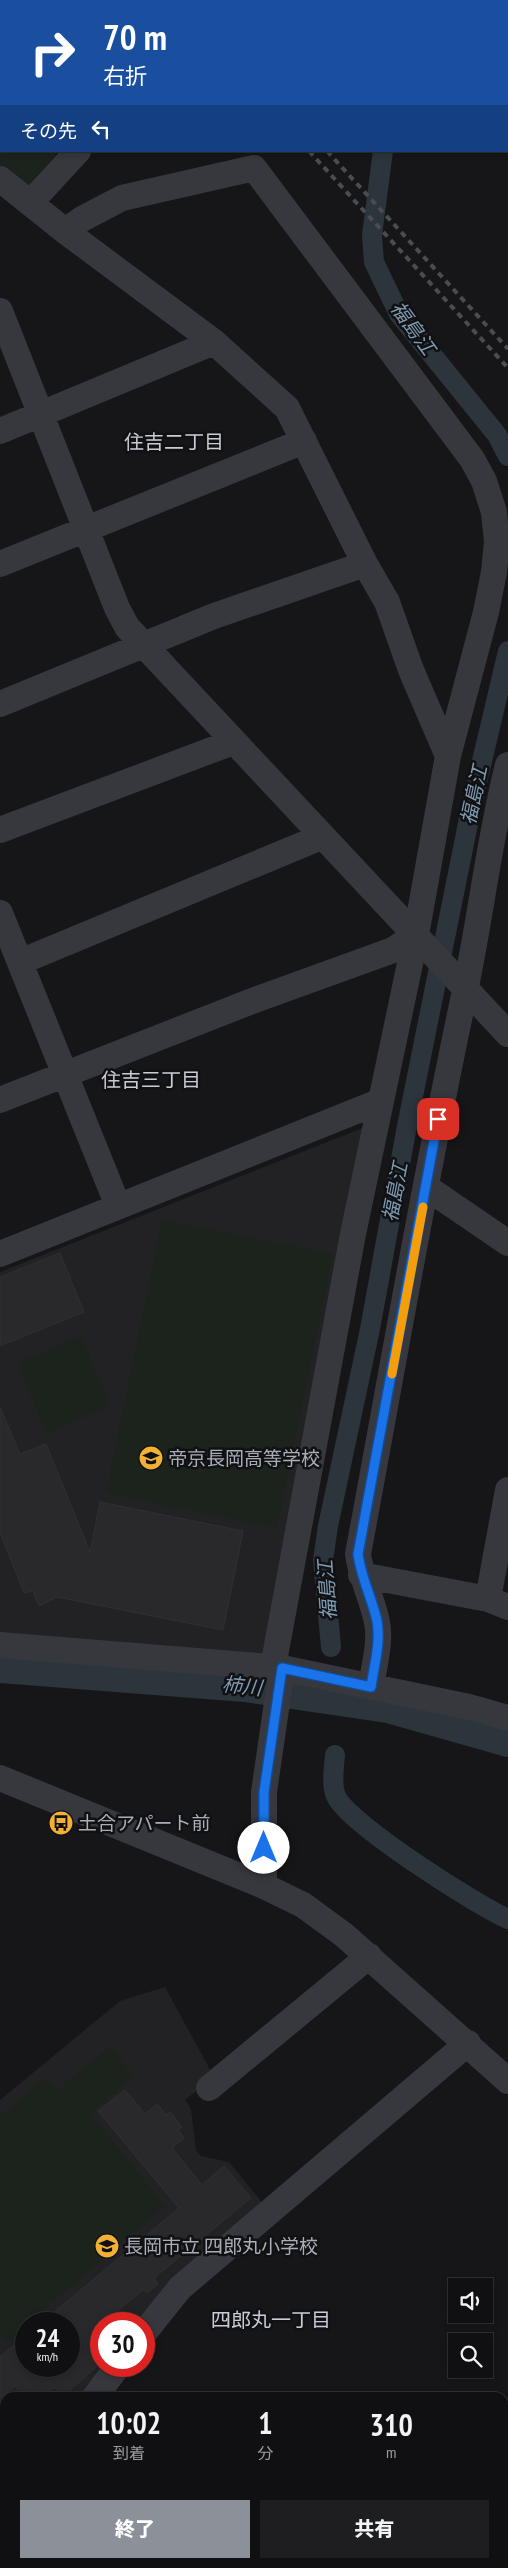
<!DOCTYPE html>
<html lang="ja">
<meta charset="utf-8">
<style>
:root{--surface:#101012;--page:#1e1e20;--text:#f1f3f6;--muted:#9c9d9f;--line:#303032;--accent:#8c9099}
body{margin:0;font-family:"PT Sans Narrow","Noto Sans JP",sans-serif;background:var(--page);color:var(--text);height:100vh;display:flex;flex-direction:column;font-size:19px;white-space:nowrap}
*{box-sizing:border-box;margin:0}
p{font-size:16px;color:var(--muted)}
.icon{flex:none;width:28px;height:28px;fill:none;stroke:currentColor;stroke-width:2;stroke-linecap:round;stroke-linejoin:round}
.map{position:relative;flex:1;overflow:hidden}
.panel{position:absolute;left:0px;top:2392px;width:509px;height:176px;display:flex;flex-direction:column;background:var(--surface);border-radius:15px 15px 0 0;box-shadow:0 2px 8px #0003,0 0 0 1px var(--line)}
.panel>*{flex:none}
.guide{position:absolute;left:0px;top:0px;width:509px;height:152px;box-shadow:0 2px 8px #0003,0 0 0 1px var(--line);background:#1a4fa0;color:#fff;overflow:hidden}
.tools{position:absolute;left:448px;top:2278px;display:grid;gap:10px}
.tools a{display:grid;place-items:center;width:45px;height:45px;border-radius:0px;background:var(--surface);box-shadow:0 2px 8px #0003,0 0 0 1px var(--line);font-size:25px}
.speed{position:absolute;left:15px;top:2312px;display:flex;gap:10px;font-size:25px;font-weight:700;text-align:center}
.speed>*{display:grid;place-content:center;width:65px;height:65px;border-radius:50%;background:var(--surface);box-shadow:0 2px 8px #0003,0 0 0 1px var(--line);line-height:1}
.speed small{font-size:12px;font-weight:400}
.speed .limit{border:8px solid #d22;background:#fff;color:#111}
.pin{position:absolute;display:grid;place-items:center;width:42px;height:42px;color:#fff;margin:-21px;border-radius:10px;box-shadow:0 2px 8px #0006}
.me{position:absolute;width:55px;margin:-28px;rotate:0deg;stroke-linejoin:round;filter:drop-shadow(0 0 4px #0008)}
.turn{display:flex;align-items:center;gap:18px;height:105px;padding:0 20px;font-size:22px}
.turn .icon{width:65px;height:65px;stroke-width:2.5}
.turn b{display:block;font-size:35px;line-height:42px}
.then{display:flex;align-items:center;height:48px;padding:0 20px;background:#0003;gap:10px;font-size:19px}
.eta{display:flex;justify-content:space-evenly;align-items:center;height:85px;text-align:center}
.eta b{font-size:30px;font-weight:800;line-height:35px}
.cta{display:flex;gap:10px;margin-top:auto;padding:10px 20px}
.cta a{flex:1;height:58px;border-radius:0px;background:var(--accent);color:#fff;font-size:20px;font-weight:800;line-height:58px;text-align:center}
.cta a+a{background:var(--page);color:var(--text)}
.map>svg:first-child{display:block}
</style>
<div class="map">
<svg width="508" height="2568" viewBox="0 0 508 2568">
<rect width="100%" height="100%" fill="#161618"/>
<path fill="#222225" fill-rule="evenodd" d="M365,1127L263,1669L0,1644V1272Z
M165,1987L214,2077L185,2100L191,2109L196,2150L201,2156L229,2162L265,2206L165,2286L137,2324H101V2366H106L82,2397L5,2398V2445L0,2444V2100L120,2001ZM26,2324H69V2366H26Z"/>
<path fill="#1c231d" d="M1,79V151H59L26,188L0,167Z
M162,1220L333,1254L277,1528L106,1493Z
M81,1336L110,1406L47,1433L17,1363Z
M110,2047L133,2076L90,2114L165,2206L7,2341L0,2333V2116L46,2078L57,2090Z"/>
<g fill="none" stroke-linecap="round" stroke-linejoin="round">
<path stroke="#2c353c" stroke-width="20" d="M458,1H459
M383,151L372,235L374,262L399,314L497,435L508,456
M331,1647L323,1560L328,1526L370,1329L407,1126L473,799L508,651
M335,1755C334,1767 331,1785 336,1796C347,1823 478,1906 508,1919"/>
<path stroke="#2c353c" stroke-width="34" d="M0,1666L245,1685L388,1706L508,1740"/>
</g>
<path fill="#29292c" stroke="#303034" d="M60,1253L84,1312L0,1346V1277Z
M0,1407L20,1454L46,1444L90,1552L100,1502L243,1531L223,1630L57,1597L39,1606L33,1591L24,1593L0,1533Z
M125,2090L145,2114L157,2104L166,2115L170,2112L182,2127L178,2130L184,2138L172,2148L202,2185L224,2166L251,2198L154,2278L158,2284L147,2293L144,2289L101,2324V2363L63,2396L55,2387L42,2398H25L15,2386L0,2398V2357L26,2335V2366H69V2324H40L179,2208L98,2111Z"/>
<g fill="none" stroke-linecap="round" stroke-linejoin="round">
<path stroke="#37383d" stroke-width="26" d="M147,0L148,1
M37,1L38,0
M0,49L1,47
M0,179L65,231L214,342L287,408L365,564L387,602L411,670L448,756
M30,203L78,151
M65,231L82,219L122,198L254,168L472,459L484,481L494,512L497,542L494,572L486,612L448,756L416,935L353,1234L273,1667
M0,311L117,608L127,627L508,1034
M0,431L214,342
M0,564L304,441
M0,704L214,616L365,564
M0,830L233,742
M0,913L118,1206
M20,962L321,837
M0,1100L252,1001L393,950L416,935
M426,1187L508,1243
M0,1254L381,1101
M361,1575L488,1599L508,1607
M488,1599L508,1490
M0,1645L282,1668L469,1707L508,1718
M371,1687C374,1666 381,1642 377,1622C372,1598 361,1578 358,1554C393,1366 425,1178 465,991C481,916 489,839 508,765
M0,1778L264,1886L303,1905L344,1935L508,2081
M264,1886V1792L282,1668
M209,2088L369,1956
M144,2333L180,2288L468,2043
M94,2398L118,2366
M504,2488L508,2485
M0,2519L5,2513
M0,2553L5,2554
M44,2564L59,2568
M404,2568L410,2564"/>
<path stroke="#4a4c52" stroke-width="4" stroke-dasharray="6 5" stroke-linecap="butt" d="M174,0L175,1
M187,0L188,1
M471,0L472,1
M493,0V1
M508,33V34
M508,103V104
M309,151L508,368
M327,151L508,349"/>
</g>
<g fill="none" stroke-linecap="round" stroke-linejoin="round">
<defs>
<path id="route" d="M264,1848V1792L282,1668L371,1687C374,1666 381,1642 377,1621C372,1598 361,1578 358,1554L438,1119"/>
</defs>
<use href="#route" stroke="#114b97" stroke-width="12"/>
<use href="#route" stroke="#1a73e8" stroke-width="9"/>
<path stroke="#f59e0b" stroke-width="9" d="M392,1374L423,1207"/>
</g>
<defs>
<symbol id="school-disc" viewBox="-11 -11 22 22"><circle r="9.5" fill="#f2b134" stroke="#111113"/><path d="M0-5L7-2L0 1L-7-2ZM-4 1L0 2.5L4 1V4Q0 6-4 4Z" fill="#111"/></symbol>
<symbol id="bus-disc" viewBox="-11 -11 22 22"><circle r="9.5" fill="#f2b134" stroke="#111113"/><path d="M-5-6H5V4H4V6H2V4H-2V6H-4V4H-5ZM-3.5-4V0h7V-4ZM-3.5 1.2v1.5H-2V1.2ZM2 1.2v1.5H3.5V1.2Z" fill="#111"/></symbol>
</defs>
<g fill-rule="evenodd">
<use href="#school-disc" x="137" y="1444" width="28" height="28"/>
<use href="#bus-disc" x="47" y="1809" width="28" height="28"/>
<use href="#school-disc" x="93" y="2232" width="28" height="28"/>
</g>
<g text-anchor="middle" stroke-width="5" stroke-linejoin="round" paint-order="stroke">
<g font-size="19" fill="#a8adb8" stroke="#111113" text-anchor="start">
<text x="168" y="1465">帝京長岡高等学校</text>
<text x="78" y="1830">土合アパート前</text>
<text x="124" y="2253">長岡市立 四郎丸小学校</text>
</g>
<g font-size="20" font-style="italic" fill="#7f9bb3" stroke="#111113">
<text transform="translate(413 328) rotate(54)" y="7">福島江</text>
<text transform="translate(474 795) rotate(-78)" y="7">福島江</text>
<text transform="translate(395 1192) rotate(-79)" y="7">福島江</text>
<text transform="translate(327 1590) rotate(-94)" y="7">福島江</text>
<text transform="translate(242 1686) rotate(6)" y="7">柿川</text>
</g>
<g font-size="20" fill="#c9ccd4" stroke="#111113">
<text x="174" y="449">住吉二丁目</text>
<text x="151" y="1087">住吉三丁目</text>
<text x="271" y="2327">四郎丸一丁目</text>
</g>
</g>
</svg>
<div class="tools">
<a><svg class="icon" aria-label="sound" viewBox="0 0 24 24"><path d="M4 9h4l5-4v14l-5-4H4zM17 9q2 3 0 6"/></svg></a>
<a><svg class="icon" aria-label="search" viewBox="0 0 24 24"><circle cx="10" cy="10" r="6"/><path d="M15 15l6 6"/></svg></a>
</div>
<div class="speed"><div>24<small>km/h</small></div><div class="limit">30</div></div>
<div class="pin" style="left:438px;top:1119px;background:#d93025"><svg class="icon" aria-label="arrive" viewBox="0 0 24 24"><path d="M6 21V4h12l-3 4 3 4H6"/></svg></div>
<svg class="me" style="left:264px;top:1848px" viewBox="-20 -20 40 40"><circle r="19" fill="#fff"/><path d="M0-13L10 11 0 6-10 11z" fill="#1a73e8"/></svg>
<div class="guide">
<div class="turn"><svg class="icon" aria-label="right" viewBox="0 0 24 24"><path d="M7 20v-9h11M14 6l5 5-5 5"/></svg><div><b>70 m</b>右折</div></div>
<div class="then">その先<svg class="icon" aria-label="left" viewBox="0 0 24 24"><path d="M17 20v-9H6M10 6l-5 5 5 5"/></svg></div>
</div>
<section class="panel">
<div class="eta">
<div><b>10:02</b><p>到着</p></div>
<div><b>1</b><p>分</p></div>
<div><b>310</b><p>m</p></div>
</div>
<div class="cta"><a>終了</a><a>共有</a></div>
</section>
</div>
